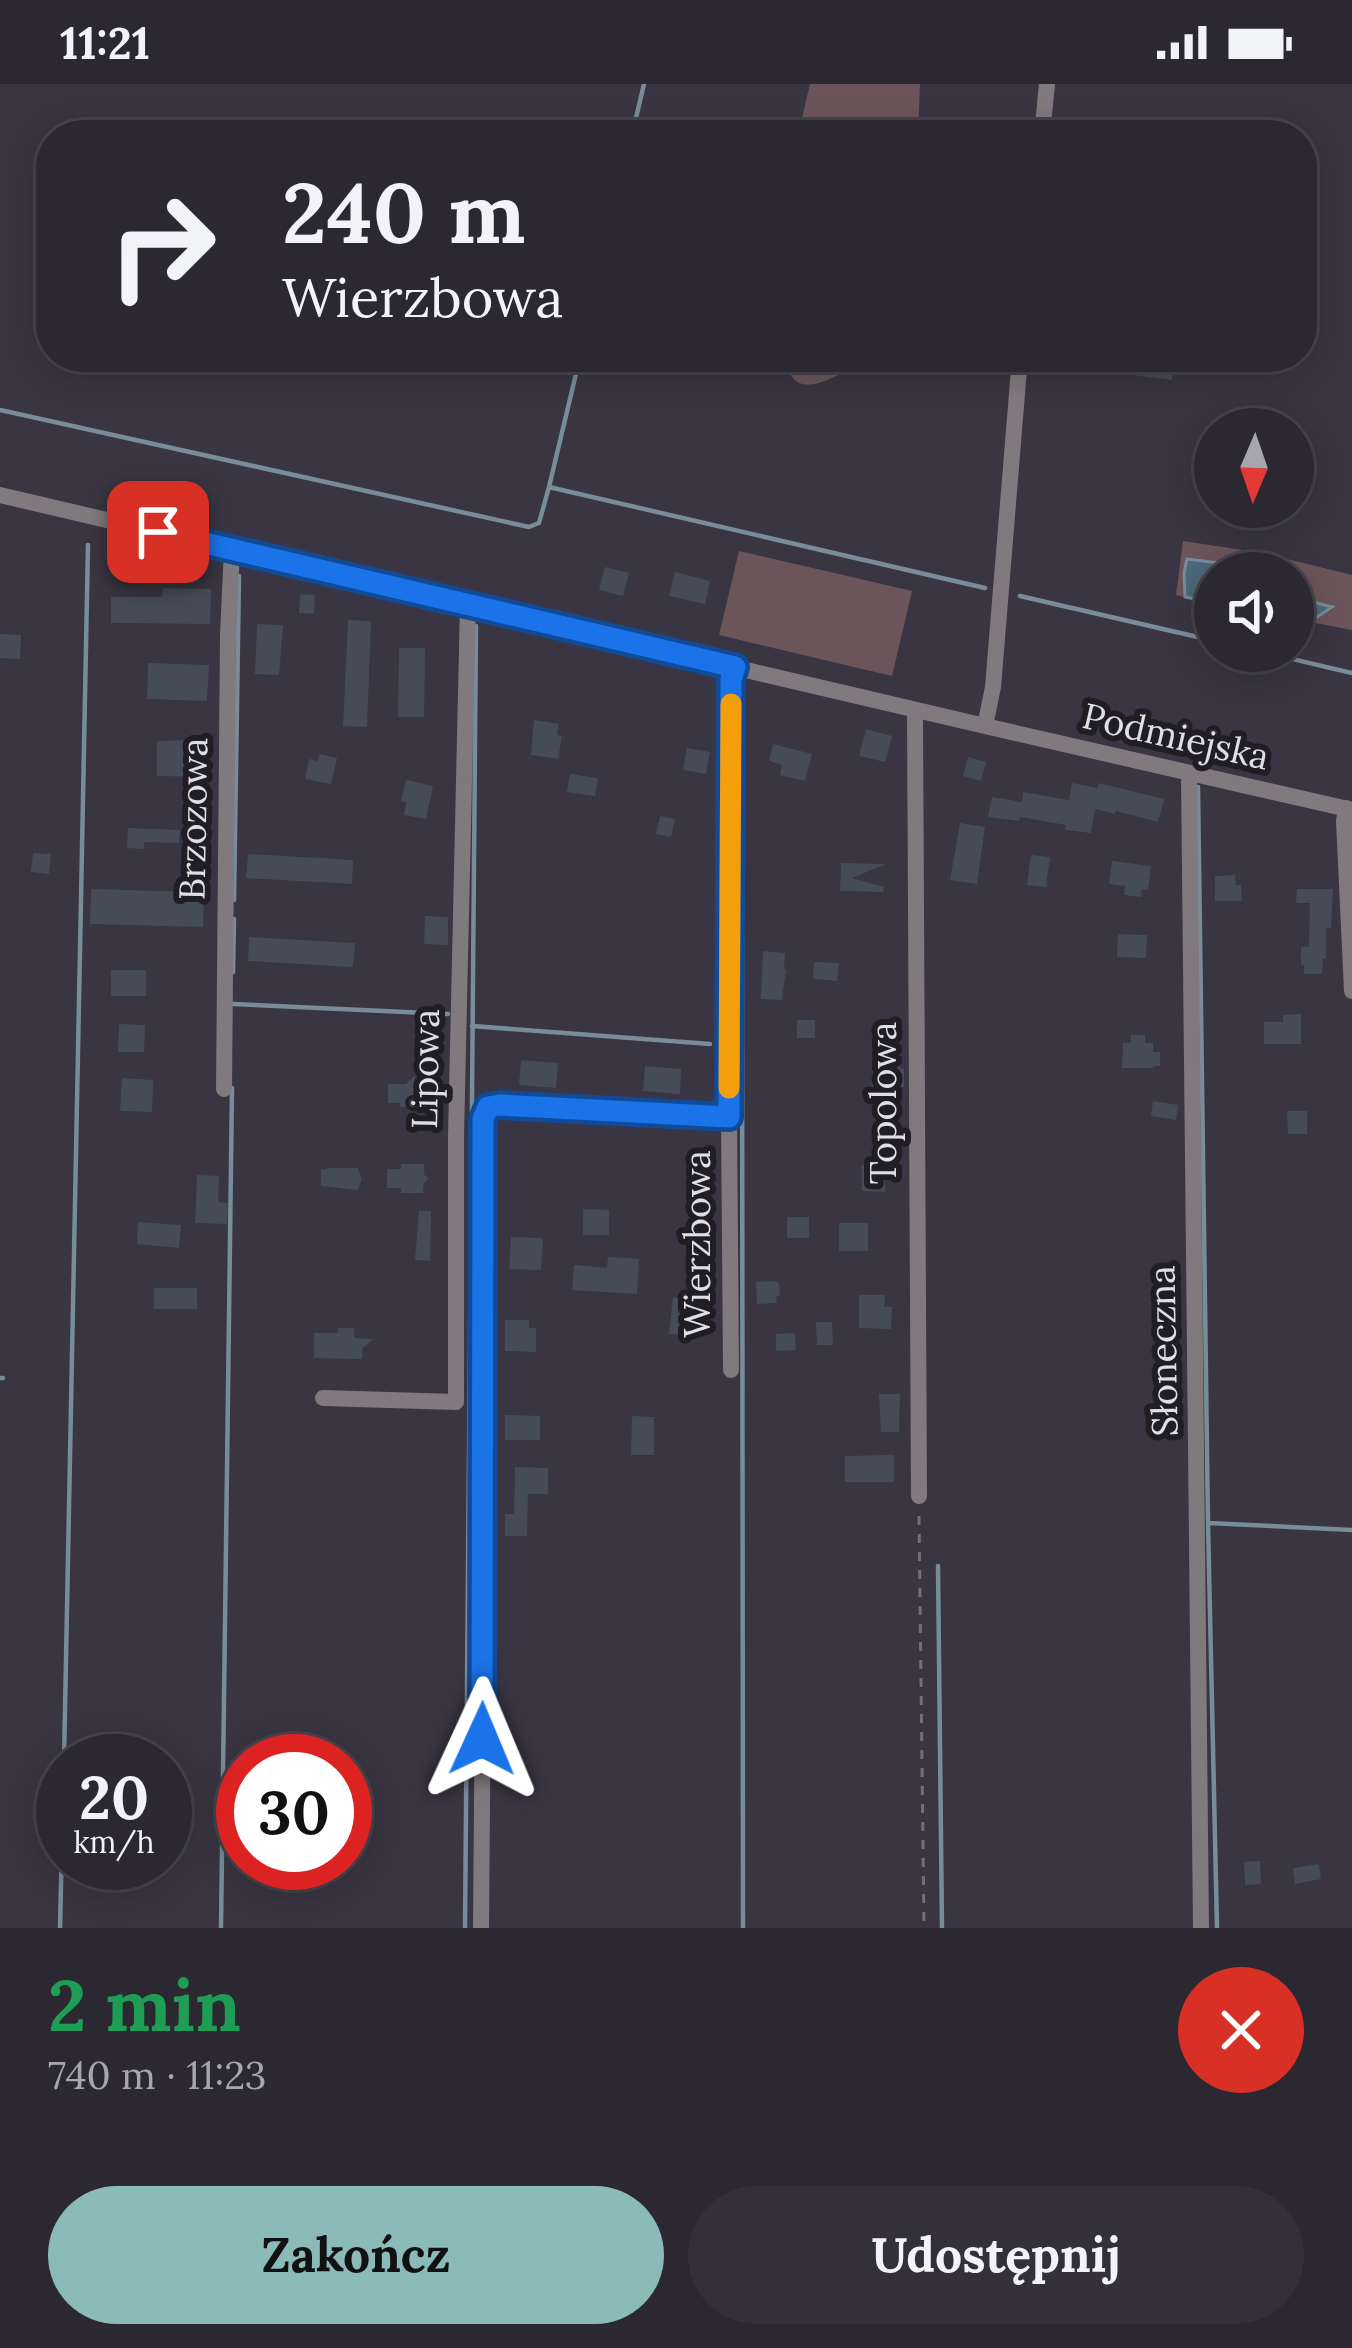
<!DOCTYPE html>
<html lang="pl">
<meta charset="utf-8">
<style>
:root{--surface:#2b2832;--page:#33303a;--text:#f1f3f6;--muted:#a6a6ac;--line:#47444d;--accent:#8bbbb9}
body{margin:0;font-family:Lora,serif;background:var(--page);color:var(--text);height:100vh;display:flex;flex-direction:column;font-size:45px;white-space:nowrap}
*{box-sizing:border-box;margin:0}
p{font-size:39px;color:var(--muted)}
.icon{flex:none;width:66px;height:66px;fill:none;stroke:currentColor;stroke-width:2;stroke-linecap:round;stroke-linejoin:round}
.map{position:relative;height:1844px;overflow:hidden}
.sheet{display:flex;flex-direction:column;background:var(--surface);flex:1}
.sheet>*{flex:none}
.top-card{position:absolute;left:36px;top:36px;width:1281px;height:252px;border-radius:48px;box-shadow:0 6px 30px #0003,0 0 0 3px var(--line);background:#2b2832;color:var(--text);overflow:hidden}
.needle{width:78px;rotate:182deg}
.tools{position:absolute;left:1194px;top:324px;display:grid;gap:24px}
.tools a{display:grid;place-items:center;width:120px;height:120px;border-radius:50%;background:var(--surface);box-shadow:0 6px 30px #0003,0 0 0 3px var(--line);font-size:60px}
.speed{position:absolute;left:36px;top:1650px;display:flex;gap:24px;font-size:60px;font-weight:700;text-align:center}
.speed>*{display:grid;place-content:center;width:156px;height:156px;border-radius:50%;background:var(--surface);box-shadow:0 6px 30px #0003,0 0 0 3px var(--line);line-height:1}
.speed small{font-size:30px;font-weight:400}
.speed .limit{border:18px solid #d22;background:#fff;color:#111}
.pin{position:absolute;display:grid;place-items:center;width:102px;height:102px;color:#fff;margin:-51px;border-radius:24px;box-shadow:0 6px 18px #0006}
.me{position:absolute;width:132px;margin:-66px;rotate:1deg;stroke-linejoin:round;filter:drop-shadow(0 0 9px #0008)}
.turn{display:flex;align-items:center;gap:42px;height:252px;padding:0 48px;font-size:54px}
.turn .icon{width:156px;height:156px;stroke-width:2.5}
.turn b{display:block;font-size:84px;line-height:102px}
.round{display:grid;place-items:center;flex:none;width:126px;height:126px;border-radius:63px;background:var(--page)}
.headline{display:flex;align-items:center;justify-content:space-between;height:204px;padding:0 48px}
h1{font-size:72px;font-weight:700;line-height:90px;color:#1e9e55}
.button{display:flex;gap:24px;margin-top:auto;padding:24px 48px}
.button a{flex:1;height:138px;border-radius:72px;background:var(--accent);color:#111;font-size:48px;font-weight:700;line-height:138px;text-align:center}
.button a+a{background:var(--page);color:var(--text)}
.status{display:flex;justify-content:space-between;align-items:center;height:84px;padding:0 60px;background:var(--surface);direction:ltr}
.status svg{height:33px;fill:currentColor}
.map>svg:first-child{display:block}
</style>
<div class="status"><b>11:21</b><svg viewBox="0 0 49 12"><path d="M0 12V9h3v3zM5 12V6h3v6zM10 12V3h3v9zM15 12V0h3v12zM26 1h20v11H26zM47 4h2v5h-2z"/></svg></div>
<div class="map">
<svg width="1352" height="1844" viewBox="0 0 1352 1844">
<rect width="100%" height="100%" fill="#393542"/>
<path fill="#6c555a" d="M810,0H920L918,51L913,45L887,51H798Z
M787,273H795V278L818,280L815,273H864C843,291 788,325 787,273Z
M1183,457L1263,469L1352,491V546L1310,538L1331,523L1301,515L1293,510V489H1264L1258,484L1184,489L1185,513L1176,511Z
M739,467L912,507L892,592L719,551Z"/>
<path fill="#4c6979" stroke="#788c9a" stroke-width="3" d="M1187,475L1258,484L1264,489H1215V519L1185,513L1184,489Z
M1293,510L1301,515L1332,523L1310,538L1293,534Z"/>
<g fill="none" stroke-linecap="round" stroke-linejoin="round">
<path stroke="#788c9a" stroke-width="4.5" d="M632,51L644,0
M0,326L529,443L539,439L549,403L985,504
M549,403L580,273
M1020,512L1215,557
M1258,567L1352,589
M741,599L742,836
M1198,703L1208,1439L1217,1844
M234,816L239,492
M742,851L743,1844
M233,888L234,835
M233,920L448,930
M472,942L710,960
M0,1294H3
M1208,1439L1352,1446
M938,1482L942,1844
M64,1677L88,461
M60,1844L63,1716
M221,1844L232,1004
M465,1844L476,542"/>
</g>
<path fill="#464b58" d="M1120,273H1201L1198,290L1173,286L1172,296L1117,289Z
M605,483L629,489L623,512L599,506Z
M675,488L710,497L705,520L669,512Z
M163,504L211,505L210,540L111,539V513H162Z
M300,510L315,511L314,530L299,529Z
M348,536L371,537L367,643L343,642Z
M257,540L283,541L279,591L255,590Z
M0,550L21,551L20,575L0,574Z
M399,564H425L424,633H398Z
M148,579L209,581L207,617L147,615Z
M534,636L559,640L557,651L562,652L558,675L531,671Z
M866,645L892,652L885,678L859,672Z
M190,656L206,658L205,693L157,692V657Z
M773,660L812,670L805,697L780,691L782,681L769,677Z
M687,664L710,668L706,690L683,686Z
M319,670L337,674L331,700L305,695L309,675L318,677Z
M968,673L986,678L981,697L963,692Z
M570,690L598,694L595,712L567,708Z
M406,696L433,702L426,735L404,731L406,718L401,717Z
M1072,699L1097,704L1098,699L1164,715L1158,738L1116,727L1115,730L1095,725L1091,749L1065,746L1066,741L1020,733L1019,737L988,733L992,713L1022,718L1023,708L1069,716Z
M660,732L675,735L671,753L656,750Z
M960,739L985,743L977,800L950,796Z
M128,744L180,746L179,759L144,758V765L127,764Z
M33,769L51,770L49,790L31,788Z
M248,770L353,776L352,800L246,794Z
M1031,771L1050,773L1046,803L1027,801Z
M1112,777L1151,782L1148,806L1142,805L1141,813L1124,811L1125,802L1109,800Z
M841,779L886,780L852,794L884,803L883,808L840,807Z
M1235,791L1236,801H1241L1242,817H1215V792Z
M91,805L197,808V811H204L203,843L90,840Z
M1297,805H1333L1331,844H1326V875H1323L1322,890H1304V881H1301V863H1309L1310,819H1296Z
M425,832L448,833V861L424,860Z
M1118,850L1147,851L1146,874L1117,873Z
M249,853L355,859L353,883L248,877Z
M763,867L785,869L784,885H786L782,916L761,915Z
M814,878L839,879L837,897L813,895Z
M111,886H146V912H111Z
M1301,930V960H1264V938H1283V931Z
M797,936H815V954H797Z
M119,940L145,941L144,968H118Z
M1131,951H1145V959H1153V968H1160V982H1153V984H1122L1123,959H1131Z
M884,969L901,970L900,984L904,985V1003H896L895,1010L871,1008L873,980L883,981Z
M521,976L558,979L556,1004L519,1001Z
M645,982L681,985L680,1010L643,1007Z
M414,992L419,997L428,998V1010L434,1014L428,1019V1023H400V1019H388V1000H406Z
M122,994L153,996L152,1028L120,1027Z
M1153,1017L1178,1021L1176,1036L1151,1032Z
M1287,1027H1307V1050H1288Z
M401,1080H424V1090L428,1095L424,1099L423,1109H401V1104H387V1085H401Z
M862,1081H885V1108L862,1107Z
M330,1084H358L362,1095L358,1106L321,1102V1086Z
M197,1091L219,1092L218,1118L228,1119L227,1140L195,1139Z
M583,1125L609,1126V1151H583Z
M419,1127H431L430,1177L415,1176Z
M787,1133H809V1154H787Z
M138,1138L181,1141L179,1164L137,1160Z
M839,1139H868V1167H839Z
M511,1153L543,1154L541,1186L509,1185Z
M608,1173L639,1175L637,1210L572,1206L574,1181L607,1184Z
M775,1197L779,1199L780,1212H776L777,1219L757,1220L756,1198Z
M154,1204H197V1225H154Z
M859,1211H885L884,1223H892L891,1245L859,1244Z
M673,1213L694,1216L690,1252L669,1250Z
M505,1236H529V1244H536V1268L505,1267Z
M816,1238H832L833,1261H817Z
M338,1244H354V1254L373,1255L363,1264L362,1275L314,1274V1249H338Z
M795,1249L796,1266L776,1267V1250Z
M879,1310H900L899,1348H881Z
M505,1331L540,1332V1356H505Z
M632,1332L654,1333V1371H631Z
M894,1371V1398H845V1372Z
M515,1383L548,1384V1410H528L527,1452H505V1430H514Z
M1260,1777L1261,1800L1245,1801L1244,1778Z
M1319,1780L1321,1795L1295,1800L1293,1784Z"/>
<g fill="none" stroke-linecap="round" stroke-linejoin="round">
<path stroke="#726f7a" stroke-width="3" stroke-dasharray="9 9" stroke-linecap="butt" d="M919,1432L924,1844"/>
<path stroke="#80797e" stroke-width="16" d="M1042,51L1047,0
M0,411L985,642L1352,726
M915,626L919,1412
M985,642L993,603L1020,273
M1189,690L1201,1844
M1346,724L1344,737L1352,907
M224,1005L228,551L232,465
M729,1033L731,1286
M323,1314L456,1318V1052L468,520
M481,1844L484,1466L483,1035L488,1023L500,1021L729,1033L731,595L735,583"/>
</g>
<g fill="none" stroke-linecap="round" stroke-linejoin="round">
<defs>
<path id="route" d="M158,448L735,583L731,595L729,1033L500,1021L488,1023L483,1035L482,1655"/>
</defs>
<use href="#route" stroke="#114b97" stroke-width="30"/>
<use href="#route" stroke="#1a73e8" stroke-width="21"/>
<path stroke="#f59e0b" stroke-width="21" d="M729,1004L731,620"/>
</g>
<g text-anchor="middle" stroke-width="12" stroke-linejoin="round" paint-order="stroke">
<g font-size="36" fill="#e0dee6" stroke="#201e24">
<text transform="translate(1176 652) rotate(13)" y="13">Podmiejska</text>
<text transform="translate(193 735) rotate(-89)" y="13">Brzozowa</text>
<text transform="translate(425 985) rotate(-89)" y="13">Lipowa</text>
<text transform="translate(883 1019) rotate(-90)" y="13">Topolowa</text>
<text transform="translate(697 1160) rotate(-90)" y="13">Wierzbowa</text>
<text transform="translate(1163 1267) rotate(-91)" y="13">Słoneczna</text>
</g>
</g>
</svg>
<div class="tools">
<a><svg class="needle" viewBox="-14 -14 28 28"><path d="M0-13l5 13h-10z" fill="#e53935"/><path d="M0 13l5-13h-10z" fill="#a6a6ac"/></svg></a>
<a><svg class="icon" aria-label="sound" viewBox="0 0 24 24"><path d="M4 9h4l5-4v14l-5-4H4zM17 9q2 3 0 6"/></svg></a>
</div>
<div class="speed"><div>20<small>km/h</small></div><div class="limit">30</div></div>
<div class="pin" style="left:158px;top:448px;background:#d93025"><svg class="icon" aria-label="arrive" viewBox="0 0 24 24"><path d="M6 21V4h12l-3 4 3 4H6"/></svg></div>
<svg class="me" style="left:482px;top:1655px" viewBox="-20 -20 40 40"><path d="M0-17L14 15 0 8-14 15z" fill="#1a73e8" stroke="#fff" stroke-width="4"/></svg>
<div class="top-card">
<div class="turn"><svg class="icon" aria-label="right" viewBox="0 0 24 24"><path d="M7 20v-9h11M14 6l5 5-5 5"/></svg><div><b>240 m</b>Wierzbowa</div></div>
</div>
</div>
<section class="sheet">
<div class="headline"><div><h1>2 min</h1><p>740 m · 11:23</p></div><a class="round" style="background:#d93025;color:#fff"><svg class="icon" aria-label="close" viewBox="0 0 24 24"><path d="M6 6l12 12M18 6L6 18"/></svg></a></div>
<div class="button"><a>Zakończ</a><a>Udostępnij</a></div>
</section>
